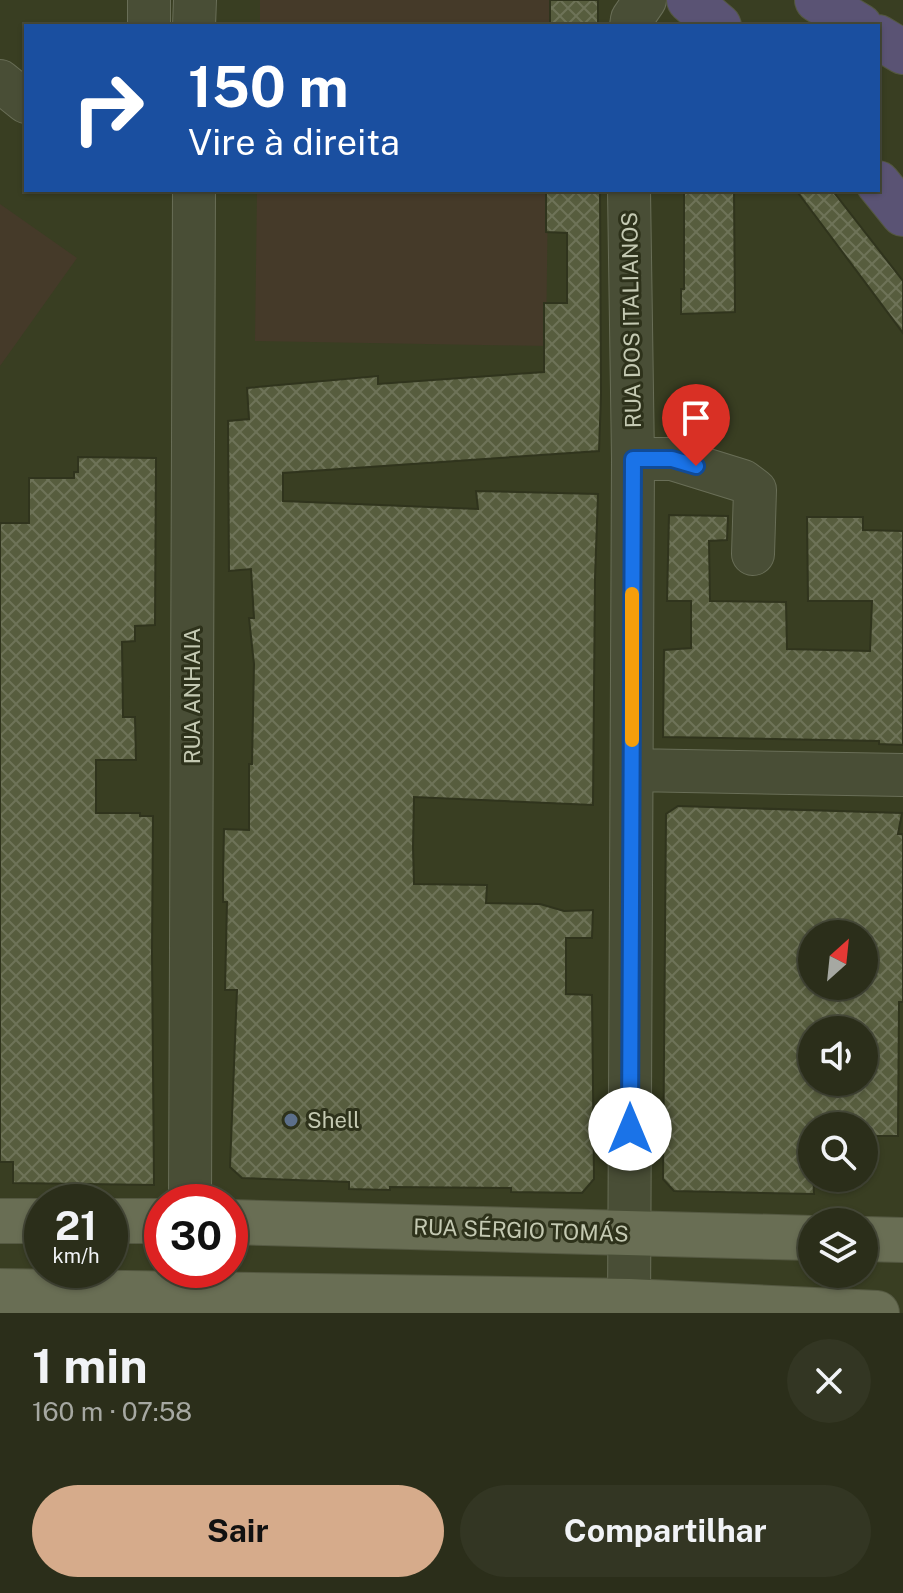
<!DOCTYPE html>
<html lang="pt">
<meta charset="utf-8">
<style>
:root{--surface:#2b2e1a;--page:#333623;--text:#f1f3f6;--muted:#a6a8a2;--line:#474a39;--accent:#d6ab8b}
body{margin:0;font-family:"Public Sans",sans-serif;background:var(--page);color:var(--text);height:100vh;display:flex;flex-direction:column;font-size:30px;white-space:nowrap}
*{box-sizing:border-box;margin:0}
p{font-size:26px;color:var(--muted)}
.icon{flex:none;width:44px;height:44px;fill:none;stroke:currentColor;stroke-width:2;stroke-linecap:round;stroke-linejoin:round}
.map{position:relative;height:1313px;overflow:hidden}
.drawer{display:flex;flex-direction:column;background:var(--surface);flex:1}
.drawer>*{flex:none}
.top-card{position:absolute;left:24px;top:24px;width:856px;height:168px;border-radius:0px;box-shadow:0 2px 6px #0004,0 0 0 2px var(--line);background:#1a4fa0;color:#fff;overflow:hidden}
.needle{width:52px;rotate:27deg}
.fabs{position:absolute;left:798px;top:920px;display:grid;gap:16px}
.fabs a{display:grid;place-items:center;width:80px;height:80px;border-radius:50%;background:var(--surface);box-shadow:0 2px 6px #0004,0 0 0 2px var(--line);font-size:40px}
.speed{position:absolute;left:24px;top:1184px;display:flex;gap:16px;font-size:40px;font-weight:700;text-align:center}
.speed>*{display:grid;place-content:center;width:104px;height:104px;border-radius:50%;background:var(--surface);box-shadow:0 2px 6px #0004,0 0 0 2px var(--line);line-height:1}
.speed small{font-size:20px;font-weight:400}
.speed .limit{border:12px solid #d22;background:#fff;color:#111}
.pin{position:absolute;display:grid;place-items:center;width:68px;height:68px;color:#fff;margin:-82px -34px;border-radius:50% 50% 50% 0;rotate:-45deg;box-shadow:0 0 8px #0007}
.pin .icon{rotate:45deg}
.me{position:absolute;width:88px;margin:-44px;rotate:0deg;stroke-linejoin:round;filter:drop-shadow(0 0 6px #0008)}
.turn{display:flex;align-items:center;gap:28px;height:168px;padding:0 32px;font-size:36px}
.turn .icon{width:104px;height:104px;stroke-width:2.5}
.turn b{display:block;font-size:56px;line-height:68px}
.round{display:grid;place-items:center;flex:none;width:84px;height:84px;border-radius:42px;background:var(--page)}
.overview{display:flex;align-items:center;justify-content:space-between;height:136px;padding:0 32px}
h1{font-size:48px;font-weight:700;line-height:60px}
.primary-button{display:flex;gap:16px;margin-top:auto;padding:16px 32px}
.primary-button a{flex:1;height:92px;border-radius:48px;background:var(--accent);color:#111;font-size:32px;font-weight:700;line-height:92px;text-align:center}
.primary-button a+a{background:var(--page);color:var(--text)}
.map>svg:first-child{display:block}
</style>
<div class="map">
<svg width="903" height="1313" viewBox="0 0 903 1313">
<defs>
<pattern id="building-cross-hatch" width="8" height="8" patternUnits="userSpaceOnUse" patternTransform="scale(2)"><rect width="8" height="8" fill="#575d3e"/><path d="M0 0l8 8M0 8l8-8" fill="none" stroke="#6e7358"/></pattern>
</defs>
<rect width="100%" height="100%" fill="#393e22"/>
<path fill="#453a29" d="M260,0H551L550,26H260Z
M257,190H548L546,346L255,341Z
M0,204L77,258L0,366Z"/>
<path fill="url(#building-cross-hatch)" stroke="#30341d" stroke-width="2" fill-rule="evenodd" d="M550,0H598V26H550Z
M546,190H600L601,396L599,451L283,473V501L478,509L476,491L598,494L595,578L593,805L414,797L413,847L414,884L487,885L486,903L540,904L564,911L593,910L592,938H566V994L592,995L594,1179L582,1193L511,1192V1188L390,1187V1190L349,1189V1182L242,1178L230,1167L237,990H225L227,902H223V876L224,829L249,830V764H252L254,664L249,618H254L251,569L229,571L228,421L249,419L247,388L378,376V384L544,372V303H567V233L546,232Z
M684,190H734L735,312L681,314V289H684Z
M796,190H832L903,281V333Z
M78,457L156,458L155,625L135,626V641L122,642L123,717H135L136,760H96V813H140V816H153L152,952L154,1185L13,1183V1162H0V523H29V478H74V472H78Z
M669,515L728,516L727,540L709,541L710,601L786,602L787,649L870,651L872,601H808L807,517H863V530L903,531V745L879,744V741L663,737L664,650L691,648V601H667Z
M678,806L902,813L898,834H903V1002H899L898,1136H864V1126H811L814,1194L674,1191L663,1179L666,814ZM812,934H864V986H812ZM812,1030H864V1082H812Z"/>
<g fill="none" stroke-linecap="round" stroke-linejoin="round">
<defs>
<path id="minor" d="M149,26V0
M194,26L195,0
M631,26L632,19L645,0
M0,81L26,102
M629,190L633,459L629,1313
M633,459H672L743,481L755,490L753,554
M632,770L903,775
M190,1202L194,190"/>
<path id="major" d="M0,1221H42
M110,1221H162
M230,1222L812,1238
M864,1239L903,1240
M0,1291L629,1301L877,1313"/>
<path id="highway" d="M689,0L719,26
M817,0L860,26
M878,37L903,52
M878,183L903,214"/>
</defs>
<use href="#minor" stroke="#696e57" stroke-width="44"/>
<use href="#major" stroke="#555942" stroke-width="46"/>
<use href="#highway" stroke="#545841" stroke-width="46"/>
<use href="#minor" stroke="#494e36" stroke-width="42"/>
<use href="#major" stroke="#696e54" stroke-width="44"/>
<use href="#highway" stroke="#5a5374" stroke-width="44"/>
</g>
<g fill="none" stroke-linecap="round" stroke-linejoin="round">
<defs>
<path id="route" d="M630,1129L633,459H672L696,466"/>
</defs>
<use href="#route" stroke="#114b97" stroke-width="20"/>
<use href="#route" stroke="#1a73e8" stroke-width="14"/>
<path stroke="#f59e0b" stroke-width="14" d="M632,740V594"/>
</g>
<circle fill="#5c6f8a" stroke="#2e321b" stroke-width="3" cx="291" cy="1120" r="8"/>
<g text-anchor="middle" stroke-width="6" stroke-linejoin="round" paint-order="stroke">
<g font-size="22" fill="#c4c9b2" stroke="#2e321b">
<text transform="translate(631 320) rotate(-91)" y="8">RUA DOS ITALIANOS</text>
<text transform="translate(192 696) rotate(-90)" y="8">RUA ANHAIA</text>
<text transform="translate(521 1230) rotate(2)" y="8">RUA SÉRGIO TOMÁS</text>
</g>
<g font-size="22" fill="#c4c9b2" stroke="#2e321b" text-anchor="start">
<text x="307" y="1128">Shell</text>
</g>
</g>
</svg>
<div class="fabs">
<a><svg class="needle" viewBox="-14 -14 28 28"><path d="M0-13l5 13h-10z" fill="#e53935"/><path d="M0 13l5-13h-10z" fill="#a6a8a2"/></svg></a>
<a><svg class="icon" aria-label="sound" viewBox="0 0 24 24"><path d="M4 9h4l5-4v14l-5-4H4zM17 9q2 3 0 6"/></svg></a>
<a><svg class="icon" aria-label="search" viewBox="0 0 24 24"><circle cx="10" cy="10" r="6"/><path d="M15 15l6 6"/></svg></a>
<a><svg class="icon" aria-label="layers" viewBox="0 0 24 24"><path d="M12 4l9 5-9 5-9-5zM3 14l9 5 9-5"/></svg></a>
</div>
<div class="speed"><div>21<small>km/h</small></div><div class="limit">30</div></div>
<div class="pin" style="left:696px;top:466px;background:#d93025"><svg class="icon" aria-label="arrive" viewBox="0 0 24 24"><path d="M6 21V4h12l-3 4 3 4H6"/></svg></div>
<svg class="me" style="left:630px;top:1129px" viewBox="-20 -20 40 40"><circle r="19" fill="#fff"/><path d="M0-13L10 11 0 6-10 11z" fill="#1a73e8"/></svg>
<div class="top-card">
<div class="turn"><svg class="icon" aria-label="right" viewBox="0 0 24 24"><path d="M7 20v-9h11M14 6l5 5-5 5"/></svg><div><b>150 m</b>Vire à direita</div></div>
</div>
</div>
<section class="drawer">
<div class="overview"><div><h1>1 min</h1><p>160 m · 07:58</p></div><a class="round"><svg class="icon" aria-label="close" viewBox="0 0 24 24"><path d="M6 6l12 12M18 6L6 18"/></svg></a></div>
<div class="primary-button"><a>Sair</a><a>Compartilhar</a></div>
</section>
